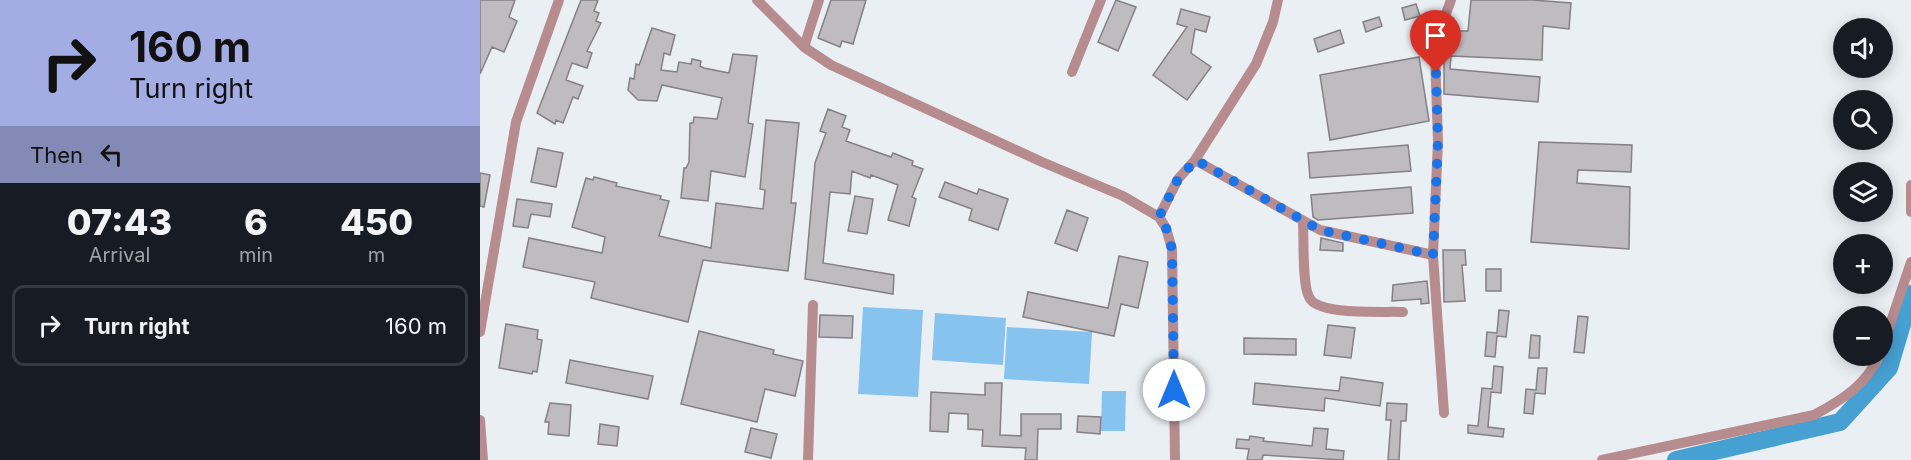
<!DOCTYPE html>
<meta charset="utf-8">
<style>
:root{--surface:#171b24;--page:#20242c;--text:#f1f3f6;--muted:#9ea1a6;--line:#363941}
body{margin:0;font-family:Inter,sans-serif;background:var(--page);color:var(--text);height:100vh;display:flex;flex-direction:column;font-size:22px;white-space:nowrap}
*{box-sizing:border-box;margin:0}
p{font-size:20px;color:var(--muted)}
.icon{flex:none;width:33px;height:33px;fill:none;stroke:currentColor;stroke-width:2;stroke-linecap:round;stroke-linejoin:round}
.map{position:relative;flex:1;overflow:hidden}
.details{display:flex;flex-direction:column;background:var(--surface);width:480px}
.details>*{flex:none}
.hud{background:#a3ade3;color:#111;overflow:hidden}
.fabs{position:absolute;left:1353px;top:18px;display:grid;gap:12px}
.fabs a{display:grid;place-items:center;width:60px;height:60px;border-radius:50%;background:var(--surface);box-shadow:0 3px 15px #0003;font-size:30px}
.pin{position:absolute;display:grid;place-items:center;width:51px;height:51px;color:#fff;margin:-62px -26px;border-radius:50% 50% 50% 0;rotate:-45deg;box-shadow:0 0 6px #0007}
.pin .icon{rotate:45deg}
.me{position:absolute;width:66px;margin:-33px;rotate:0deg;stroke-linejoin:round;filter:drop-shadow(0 0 4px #0008)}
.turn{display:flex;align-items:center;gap:21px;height:126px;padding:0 30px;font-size:27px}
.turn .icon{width:78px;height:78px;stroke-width:2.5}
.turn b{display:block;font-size:42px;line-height:51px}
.then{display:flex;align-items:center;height:57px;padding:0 30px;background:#0003;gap:12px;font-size:22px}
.eta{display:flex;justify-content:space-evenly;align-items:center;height:102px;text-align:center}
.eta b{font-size:36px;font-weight:800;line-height:42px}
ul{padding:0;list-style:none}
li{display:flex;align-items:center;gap:18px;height:81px;margin:0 12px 9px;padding:0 18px;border:3px solid var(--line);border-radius:12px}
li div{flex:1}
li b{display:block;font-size:22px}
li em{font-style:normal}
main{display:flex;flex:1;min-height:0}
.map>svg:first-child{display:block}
</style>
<main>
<section class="details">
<div class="hud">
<div class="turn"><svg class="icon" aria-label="right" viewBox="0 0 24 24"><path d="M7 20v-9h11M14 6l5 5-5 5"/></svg><div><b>160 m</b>Turn right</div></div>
<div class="then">Then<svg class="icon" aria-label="left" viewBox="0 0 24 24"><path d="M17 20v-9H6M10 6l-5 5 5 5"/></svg></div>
</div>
<div class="eta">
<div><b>07:43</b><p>Arrival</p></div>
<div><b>6</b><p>min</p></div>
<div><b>450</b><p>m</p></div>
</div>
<ul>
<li><svg class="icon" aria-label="right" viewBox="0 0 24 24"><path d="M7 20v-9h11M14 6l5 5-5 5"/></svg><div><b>Turn right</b></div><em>160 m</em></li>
</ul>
</section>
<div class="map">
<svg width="1431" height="460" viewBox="0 0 1431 460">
<rect width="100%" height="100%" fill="#eaeff4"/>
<path fill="#86c3ee" d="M383,307L443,310L438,397L378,394Z
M455,313L526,318L523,365L452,360Z
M527,327L612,332L609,384L524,379Z
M622,391H646L645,431H621Z"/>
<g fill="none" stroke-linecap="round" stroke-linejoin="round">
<path stroke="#46a0d2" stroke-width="18" d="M1196,460L1360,422L1409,368L1431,294"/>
</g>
<path fill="#bfbcc1" stroke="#848085" stroke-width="1.5" d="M0,0H35L29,17L37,21L24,52L12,47L0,74Z
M101,0H118L114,11L119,13L116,21L121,23L107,51L112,53L107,68L92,63L86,80L103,86L98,99L93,97L83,123L76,120L75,124L57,113Z
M351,0H386L373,44L362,41L360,47L338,38Z
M636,0L656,7L638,51L618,42Z
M991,0H1053L1091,3L1089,29L1063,26L1062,60L971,56L970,69L1060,77L1058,102L964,94V40L968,31H988Z
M936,4L940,16L925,20L922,8Z
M701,9L730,17L726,32L715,29L711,53L731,67L707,100L673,75L707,27L697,24Z
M899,17L902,26L886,32L883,22Z
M172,28L195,35L190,55L184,53L181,70L197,72L199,62L211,64L212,59L221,61L220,66L224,68L249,73L253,54L277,56L268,123L273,124L265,177L231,171L228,201L201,198L204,168H206L209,162L210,123H213L214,117L237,119L242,98L182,85L177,101L158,100L148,90L150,78L154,79L156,64L159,65L161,60Z
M860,30L864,43L838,52L834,39Z
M939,57L949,121L850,140L840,75Z
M348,109L366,116L362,127L370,130L366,141L411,157L413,153L433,161L432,165L443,169L432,197L436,199L429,226L408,220L418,185L391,175L390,178L372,171L370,194L350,192L343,263L414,275L413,294L325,279L335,163L346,133L340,131Z
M286,120L319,123L311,203H316L308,271L223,260L208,322L111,298L115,282L43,267L49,238L122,253L125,237L92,227L106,178L113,180L114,177L137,183L136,186L181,196L180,199L189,201L179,236L231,248L236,203L283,209L285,190L280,189Z
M1059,142L1152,145L1151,172L1098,170L1097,183L1150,187L1149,249L1051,242Z
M928,145L931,171L830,178L828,153Z
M58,148L83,153L76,187L51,182Z
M0,173L10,175L4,207L0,206Z
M465,182L497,194L499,189L528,199L518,230L489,220L492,209L459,197Z
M931,187L933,213L838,220L833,217L831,195Z
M375,196L393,199L387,234L368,231Z
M37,199L72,204L70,217L51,214L48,228L33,226Z
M587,210L608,218L597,251L575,243Z
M841,238L863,243V251L840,250Z
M963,250H985L986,265H982L985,301L964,302Z
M639,256L668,262L658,308L641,304L634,336L543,317L548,292L628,308Z
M1006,269H1021V291H1006Z
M947,281L949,303L941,304V299L912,301L913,285Z
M1019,310L1029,311L1026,337L1017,336L1015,357L1005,356L1007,332L1017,333Z
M340,315L373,316L372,338L339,337Z
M1098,316L1108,317L1104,353L1094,352Z
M26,324L58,330L57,339L62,340L57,372L53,371L52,374L19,368Z
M848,325L875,328L871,358L844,355Z
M219,331L294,350L293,354L323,361L315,396L285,389L277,422L201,404Z
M1051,335L1060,336L1059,358H1049Z
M764,338L816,339V355L764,354Z
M90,360L173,376L168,399L86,383Z
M1014,366L1023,367L1021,393L1011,392L1008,427L1024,429L1023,437L988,433V425L998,426L1002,388L1012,389Z
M1058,368H1067L1065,394L1055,393L1053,414L1044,413L1046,389L1056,390Z
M861,377L903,383L900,406L845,398L844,411L773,404L775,383L859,391Z
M505,383H522L520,435L541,436V414H581V429H558L557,460H545L546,448L502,446L503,430L488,429V414L469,413L468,432L450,431L451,392L505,395Z
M70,403L91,405L89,436L68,434L69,422H65Z
M907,403L927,404L926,421H921L919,460H908L911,420H906Z
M598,416L621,417L620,434L597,432Z
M120,424L139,427L137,446L118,444Z
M271,428L297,434L291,458L265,452Z
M834,428L848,429L846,449L864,451L863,460L783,455L782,460H767L769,449L756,448L757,439L769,440L770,436L784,438L783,441L832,446Z"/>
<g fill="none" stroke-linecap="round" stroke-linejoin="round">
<path stroke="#b68c8f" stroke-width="10" d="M277,0L324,47L351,65L562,162L643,196L679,217L686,228L692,249L695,460
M324,47L339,0
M592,72L621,0
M715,160L840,230L953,255
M1431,185V212
M679,217L698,179L715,160L776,64L793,22L798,0
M823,222C824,239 822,284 829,297C837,316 904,311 923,312
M0,332L36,122L79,0
M1402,348L1431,262
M964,413L953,255L958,141L955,55L957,38L971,0
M0,420L3,460
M328,460L333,305
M1122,460L1334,415C1362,400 1386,385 1399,356"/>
</g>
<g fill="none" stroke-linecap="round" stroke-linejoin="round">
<path stroke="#1a73e8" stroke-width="10" stroke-dasharray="0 18" d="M694,390L692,249L686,228L679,217L698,179L716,160L840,230L953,255L958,141L956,72"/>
</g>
</svg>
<div class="fabs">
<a><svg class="icon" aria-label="sound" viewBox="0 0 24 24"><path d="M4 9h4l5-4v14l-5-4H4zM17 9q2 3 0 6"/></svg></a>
<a><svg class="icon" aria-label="search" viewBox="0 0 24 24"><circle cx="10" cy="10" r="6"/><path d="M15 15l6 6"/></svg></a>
<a><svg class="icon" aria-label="layers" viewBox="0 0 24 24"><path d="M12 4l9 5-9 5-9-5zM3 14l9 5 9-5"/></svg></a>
<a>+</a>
<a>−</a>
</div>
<div class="pin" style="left:956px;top:72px;background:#d93025"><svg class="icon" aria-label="arrive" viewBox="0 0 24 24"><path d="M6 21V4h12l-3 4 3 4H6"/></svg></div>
<svg class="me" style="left:694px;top:390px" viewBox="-20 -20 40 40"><circle r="19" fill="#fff"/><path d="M0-13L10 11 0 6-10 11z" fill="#1a73e8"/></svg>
</div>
</main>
